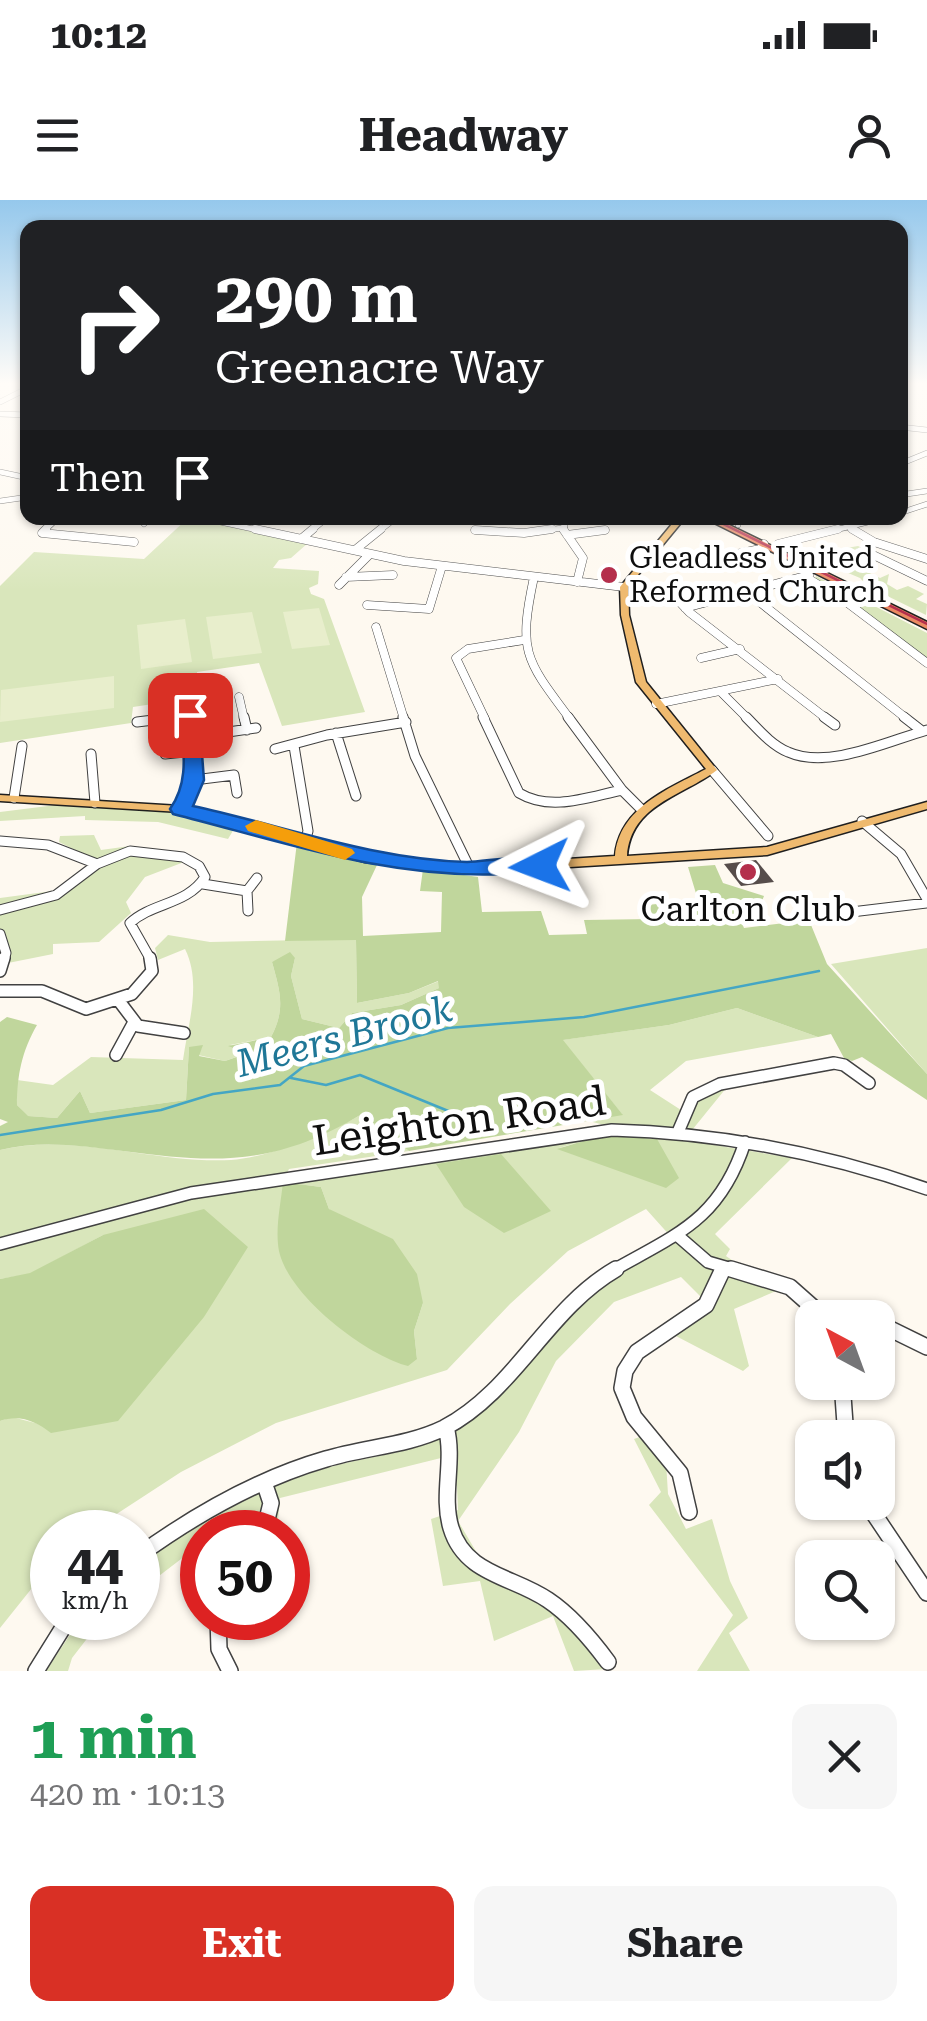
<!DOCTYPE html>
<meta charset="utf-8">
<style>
:root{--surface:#fff;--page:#f6f6f6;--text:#202124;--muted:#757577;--accent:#d93025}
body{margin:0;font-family:"Roboto Serif",serif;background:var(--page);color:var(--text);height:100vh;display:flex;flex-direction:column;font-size:38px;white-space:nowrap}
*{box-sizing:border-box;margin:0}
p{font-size:32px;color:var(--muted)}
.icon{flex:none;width:55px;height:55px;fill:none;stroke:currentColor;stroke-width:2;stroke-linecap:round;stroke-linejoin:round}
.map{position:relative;height:1471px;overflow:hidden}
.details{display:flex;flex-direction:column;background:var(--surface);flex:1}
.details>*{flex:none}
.top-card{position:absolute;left:20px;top:20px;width:888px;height:305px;border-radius:20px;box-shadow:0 2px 8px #0004;background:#202124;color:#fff;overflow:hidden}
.needle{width:65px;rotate:319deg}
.buttons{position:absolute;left:795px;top:1100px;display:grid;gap:20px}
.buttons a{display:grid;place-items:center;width:100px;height:100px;border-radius:20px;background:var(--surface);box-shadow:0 2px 8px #0004;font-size:50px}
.speed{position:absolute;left:30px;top:1310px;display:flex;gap:20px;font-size:50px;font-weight:700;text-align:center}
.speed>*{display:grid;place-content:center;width:130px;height:130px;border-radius:50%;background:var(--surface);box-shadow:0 2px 8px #0004;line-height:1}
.speed small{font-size:25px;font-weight:400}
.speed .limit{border:15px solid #d22;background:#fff;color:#111}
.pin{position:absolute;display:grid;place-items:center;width:85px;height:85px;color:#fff;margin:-42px;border-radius:20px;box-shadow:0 5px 15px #0006}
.me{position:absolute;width:110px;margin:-55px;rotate:267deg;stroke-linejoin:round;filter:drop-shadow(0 0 8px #0008)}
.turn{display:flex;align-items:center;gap:35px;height:210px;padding:0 30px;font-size:45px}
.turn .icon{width:130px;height:130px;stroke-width:2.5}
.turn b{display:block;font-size:70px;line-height:85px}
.then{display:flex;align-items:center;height:95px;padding:0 30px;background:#0003;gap:20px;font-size:38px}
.round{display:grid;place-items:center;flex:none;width:105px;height:105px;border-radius:20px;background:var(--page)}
.summary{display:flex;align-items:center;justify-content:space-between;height:170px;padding:0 30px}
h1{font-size:60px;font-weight:700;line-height:75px;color:#1e9e55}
.action{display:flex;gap:20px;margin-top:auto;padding:20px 30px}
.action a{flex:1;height:115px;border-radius:20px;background:var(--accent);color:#fff;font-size:40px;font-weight:700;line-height:115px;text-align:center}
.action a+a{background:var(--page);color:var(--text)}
.status{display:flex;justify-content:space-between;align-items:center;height:70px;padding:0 50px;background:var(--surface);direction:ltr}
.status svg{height:28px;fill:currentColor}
header{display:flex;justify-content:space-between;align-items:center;height:130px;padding:0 30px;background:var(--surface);font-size:45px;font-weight:700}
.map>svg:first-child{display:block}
</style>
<div class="status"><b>10:12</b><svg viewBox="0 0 49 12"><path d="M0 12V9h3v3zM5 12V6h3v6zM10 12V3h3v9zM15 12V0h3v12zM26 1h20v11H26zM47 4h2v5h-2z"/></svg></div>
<header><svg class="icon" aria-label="menu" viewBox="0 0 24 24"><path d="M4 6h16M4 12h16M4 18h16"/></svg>Headway<svg class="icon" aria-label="person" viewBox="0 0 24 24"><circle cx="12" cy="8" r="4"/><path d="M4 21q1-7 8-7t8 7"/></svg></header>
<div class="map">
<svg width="927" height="1471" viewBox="0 0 927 1471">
<rect width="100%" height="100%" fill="#fef9f0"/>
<path fill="#d9e6bb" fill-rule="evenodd" d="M188,318L308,343L291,358L279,360L273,368L319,371L318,384L309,388L311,394L324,399L365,512L282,526L259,463L197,472L199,497L133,507L131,523L0,543V386L34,352L144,359Z
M858,346L862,348L825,356L840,363L852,358L871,367L865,371L880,378L889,374L887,384L897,390L908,386L924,394L916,399L927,404L926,415L869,387L860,378L796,351L806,355Z
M816,376L927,433V458L815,379Z
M56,605L195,614L237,624L228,639L158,622L85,620V616L0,621V612Z
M94,635L101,650L130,646L184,662L145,677L126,702L131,713L99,742L53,744V754L8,763L0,749V698L60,690L99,662L59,642L60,636Z
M168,735L210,742L356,739L357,803L409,793L439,781V788L401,805L352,813L339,828L302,819L291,776L295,758L272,762C280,791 286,809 271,837L230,845L250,852L225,861L198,855L202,847H189L186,900L90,913L80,891L57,918L27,916L17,905V880L53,885L91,857L183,860C188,824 202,783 185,749L158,760L155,748Z
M927,748V874L831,764Z
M737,808L818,837L686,861L650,890L681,910L703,893L727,887L684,940L792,958L715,1034L730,1049L726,1056L776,1091L734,1109L749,1166L743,1171L674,1135L712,1108L681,1077L614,1102L556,1161L519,1232L458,1321L490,1375L568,1410L607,1469L574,1471L553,1416L494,1441L480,1381L443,1386L431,1319L458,1310L457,1287L445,1257L280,1298L277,1332H202V1343L138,1392V1366C198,1322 268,1283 341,1264C382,1254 428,1251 463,1225C501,1198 525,1157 556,1124C589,1089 631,1064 672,1038L646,1009L568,1051L510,1104L447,1170L276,1223L181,1272L89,1332H52V1363L0,1428V1221L12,1217L39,1224L103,1035L30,1074L0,1079V950C76,932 154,964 231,960C267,958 332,932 362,914L409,951L289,969L283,981L603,935L559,948L657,939L589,921L622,914L562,840L669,825ZM283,982L321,987L329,1009L423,1103L414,1131L417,1159Z
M645,1235L666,1262L668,1294L686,1329L712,1319L730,1381L748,1418L729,1433L750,1471H697L733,1415L649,1305L661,1292L634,1239Z
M81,1418H103L72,1458L68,1471H46Z"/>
<path fill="#c0d69c" d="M297,642L377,665L362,697L363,736L441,732L442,692L420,691L423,669L478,677L482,712L541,711L549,735L587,734L584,720L651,719L647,705L698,700L688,667L715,665L723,683L764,696L762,701L736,710L744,728L809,720L827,764L927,874V900L862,857L852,861L844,858L831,834L818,837L737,808L669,825L563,840L623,915L409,951L362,914C277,965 219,964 123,951C80,946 42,940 0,950V926L8,922L0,919V822L7,817L37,825C22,851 17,875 17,905L28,916L57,918L80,891L90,913L186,900L189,847L203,845L199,856L225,861L248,853L228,846L271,837C286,809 280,791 272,762L290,752L295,758L291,776L302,819L339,828L352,813L401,805L439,788L438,781L409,793L357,803L356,740L285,741Z
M603,935L657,939L679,978L666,988L557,949Z
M501,954L551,1011L504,1033L464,1007L436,964Z
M283,982L321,987L329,1009L393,1039L417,1074L423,1103L414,1131L417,1159L408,1166C365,1155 281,1091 278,1044C276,1024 281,1002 283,982Z
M204,1009L248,1047L204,1117L118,1221L51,1233C36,1221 19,1214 0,1221V1079L30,1073L103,1035Z"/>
<path fill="#e8eecc" d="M319,408L330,445L292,449L283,412Z
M252,412L262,453L213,459L206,417Z
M185,419L192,462L141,469L137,425Z
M114,476V508L0,522L1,490Z"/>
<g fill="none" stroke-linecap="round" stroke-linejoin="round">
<path stroke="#44a6c4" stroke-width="2.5" d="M291,878L326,885L360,875L490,928
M0,935L161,910L213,894L280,885L304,866L448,828L584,817L819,771"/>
</g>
<path fill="#564d4b" d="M756,660L774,682L741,686L724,664Z"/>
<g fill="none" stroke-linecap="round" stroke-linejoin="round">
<defs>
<path id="minor-far4" d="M0,202L28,188
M0,214L28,215
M900,227L927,230
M25,247L28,243
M900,264L927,253
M0,272L28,278
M900,295L927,291
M0,301L28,297
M900,313L927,304
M202,318L267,332
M423,318L433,320
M564,318L565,332
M144,324L150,318
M738,325L740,318
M850,328L857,332
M475,330L506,332
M43,332L58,318
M310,332L327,318
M378,332L396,318
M533,332L562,328
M591,332L605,330
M827,332L884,318"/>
<path id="minor-far3" d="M46,329L42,333L134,342
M255,329L404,361L624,387
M563,329L583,358L577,382
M852,329L874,342L927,359
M475,330L524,333L552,329
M567,335L605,330
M301,339L313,329
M778,344L838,329
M355,350L381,329
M859,353L865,351L927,381
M651,354L700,362L760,349L764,344
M804,376L845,401L927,463
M346,377L393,375
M534,377C518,452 525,459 570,519
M339,385L370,354
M670,392L689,412L827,519
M747,392L907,519
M367,405L429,409L442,366
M685,408L809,375
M376,427L404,519
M701,458L740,449
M722,493L748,519
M239,497L244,519
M656,504L778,479
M159,519L190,515L191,519
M485,519L456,458L468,449L524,440"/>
<path id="minor-far2" d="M244,517L247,530
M403,517L415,556L470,669
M483,517L519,593C551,612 588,597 622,590
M568,517L622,590L642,610
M746,517C758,529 771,545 788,552C828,570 888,541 927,530
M824,517L835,525
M904,517L922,531
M137,522L178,517
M336,533L356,596
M194,537L256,528
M294,546L308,631L305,642
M165,548V554L194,551
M275,549L327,535L406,522
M91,554L95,603
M712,570L768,636
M194,580L234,575L237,593
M14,598L22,546
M180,609L194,576L190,517
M862,621L901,654L927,699
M0,641L48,645L97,664
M203,684L247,691
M0,710L56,695L97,664L130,651L183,657L199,666L205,677C187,705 153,702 130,723L151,760
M248,711L247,691L257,678
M818,716L927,703
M0,734L6,753L4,760"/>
<path id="minor-far1" d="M0,771L4,758
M0,791H42L86,809L132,794L152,771L150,758
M119,801L138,826L184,833
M116,855L134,822
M678,932L693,897L720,884L834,863L844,865L869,883
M678,1036L708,1062L739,1071
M0,1044L191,993L612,930C721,933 824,953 927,989
M612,1071C677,1034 720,1020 745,942
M721,1071L723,1068"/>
<path id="minor" d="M731,1069L790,1087L825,1118
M841,1118H858
M878,1123L927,1147
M842,1182L846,1238
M446,1227C455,1261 441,1295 451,1328C465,1375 513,1376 548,1400C572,1416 591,1439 608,1462
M264,1282L271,1303L264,1332
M866,1302L927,1393
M689,1312L680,1273L634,1217L622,1188L625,1171L637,1152L706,1105L723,1069
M138,1356C196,1314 257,1279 326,1259C365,1247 407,1246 444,1228C515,1191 547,1109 616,1069
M218,1418L219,1449L230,1471
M36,1471L69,1418"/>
<path id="major" d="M677,318H685L628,387L629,415L646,482L717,570C683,596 631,604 627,656L767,647L927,602V609L767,655L470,673L365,662L180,612L0,601V595L180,606L365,654L470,665L615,656C619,608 668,589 706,569L636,482L621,415L620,387Z"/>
<path id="highway" d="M704,318H715L927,422V429Z"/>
</defs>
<use href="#minor-far4" stroke="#414141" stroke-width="6"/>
<use href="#minor-far3" stroke="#414141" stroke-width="9"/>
<use href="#minor-far2" stroke="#414141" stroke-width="11"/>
<use href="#minor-far1" stroke="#414141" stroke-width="14"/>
<use href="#minor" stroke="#414141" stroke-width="18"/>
<use href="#major" stroke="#1f1f1f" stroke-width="3"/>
<use href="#highway" stroke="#1f1f1f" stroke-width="3"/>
<use href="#minor-far4" stroke="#fff" stroke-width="5"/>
<use href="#minor-far3" stroke="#fff" stroke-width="8"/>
<use href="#minor-far2" stroke="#fff" stroke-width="9"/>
<use href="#minor-far1" stroke="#fff" stroke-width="11"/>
<use href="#minor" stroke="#fff" stroke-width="15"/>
<use href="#major" fill="#efba6f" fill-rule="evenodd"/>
<use href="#highway" fill="#ea8961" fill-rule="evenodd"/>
<path stroke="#b42f4c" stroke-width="2.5" d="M711,318L927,424"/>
</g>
<linearGradient id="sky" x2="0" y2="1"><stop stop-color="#95c8ec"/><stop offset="0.47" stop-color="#fffcf8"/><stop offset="1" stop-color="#fffcf8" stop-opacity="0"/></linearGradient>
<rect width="927" height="391" fill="url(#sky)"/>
<path fill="#1a73e8" stroke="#114b97" stroke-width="2.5" d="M190,510L199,515L204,580L193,606C285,626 372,659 467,662C489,662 535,650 550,666C540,677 521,674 507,674C391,680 284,642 173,614L170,609C190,581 183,549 181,515Z"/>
<path fill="#f59e0b" d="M256,620L352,649L355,653L345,660L248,631L245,626Z"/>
<g fill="#b42f4c" stroke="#fff" stroke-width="4">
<circle cx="609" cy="375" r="10"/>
<circle cx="748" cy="672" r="10"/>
</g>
<g text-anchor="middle" stroke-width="10" stroke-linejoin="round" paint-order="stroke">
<g font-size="30" fill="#0e0e0e" stroke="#fff" text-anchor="start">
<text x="629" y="368">Gleadless United<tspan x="629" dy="34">Reformed Church</tspan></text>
</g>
<g font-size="35" fill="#0e0e0e" stroke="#fff">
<text x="748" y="721">Carlton Club</text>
</g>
<g font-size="38" font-style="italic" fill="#1f7797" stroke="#fff">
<text transform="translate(344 836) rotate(-15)" y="13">Meers Brook</text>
</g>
<g font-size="42" fill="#0e0e0e" stroke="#fff">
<text transform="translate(459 920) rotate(-8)" y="15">Leighton Road</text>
</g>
</g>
</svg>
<div class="buttons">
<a><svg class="needle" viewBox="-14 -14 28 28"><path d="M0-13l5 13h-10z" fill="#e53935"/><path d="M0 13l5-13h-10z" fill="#757577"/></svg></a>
<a><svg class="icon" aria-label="sound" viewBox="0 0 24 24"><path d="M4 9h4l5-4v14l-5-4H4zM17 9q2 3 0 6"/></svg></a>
<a><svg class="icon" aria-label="search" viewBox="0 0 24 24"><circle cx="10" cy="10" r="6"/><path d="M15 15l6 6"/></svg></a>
</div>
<div class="speed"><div>44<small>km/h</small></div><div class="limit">50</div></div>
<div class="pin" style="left:190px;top:515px;background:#d93025"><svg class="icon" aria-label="arrive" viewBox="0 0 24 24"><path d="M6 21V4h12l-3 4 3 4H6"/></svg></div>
<svg class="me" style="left:540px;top:666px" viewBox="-20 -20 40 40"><path d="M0-17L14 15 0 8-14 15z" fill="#1a73e8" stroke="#fff" stroke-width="4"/></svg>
<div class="top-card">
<div class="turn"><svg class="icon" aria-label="right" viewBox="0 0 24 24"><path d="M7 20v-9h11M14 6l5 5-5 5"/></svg><div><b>290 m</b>Greenacre Way</div></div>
<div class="then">Then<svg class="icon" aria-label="arrive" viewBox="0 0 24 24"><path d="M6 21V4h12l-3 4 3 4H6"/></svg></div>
</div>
</div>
<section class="details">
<div class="summary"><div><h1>1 min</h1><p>420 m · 10:13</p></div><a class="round"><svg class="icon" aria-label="close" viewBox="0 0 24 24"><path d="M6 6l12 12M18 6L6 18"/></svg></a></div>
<div class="action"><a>Exit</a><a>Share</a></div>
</section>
